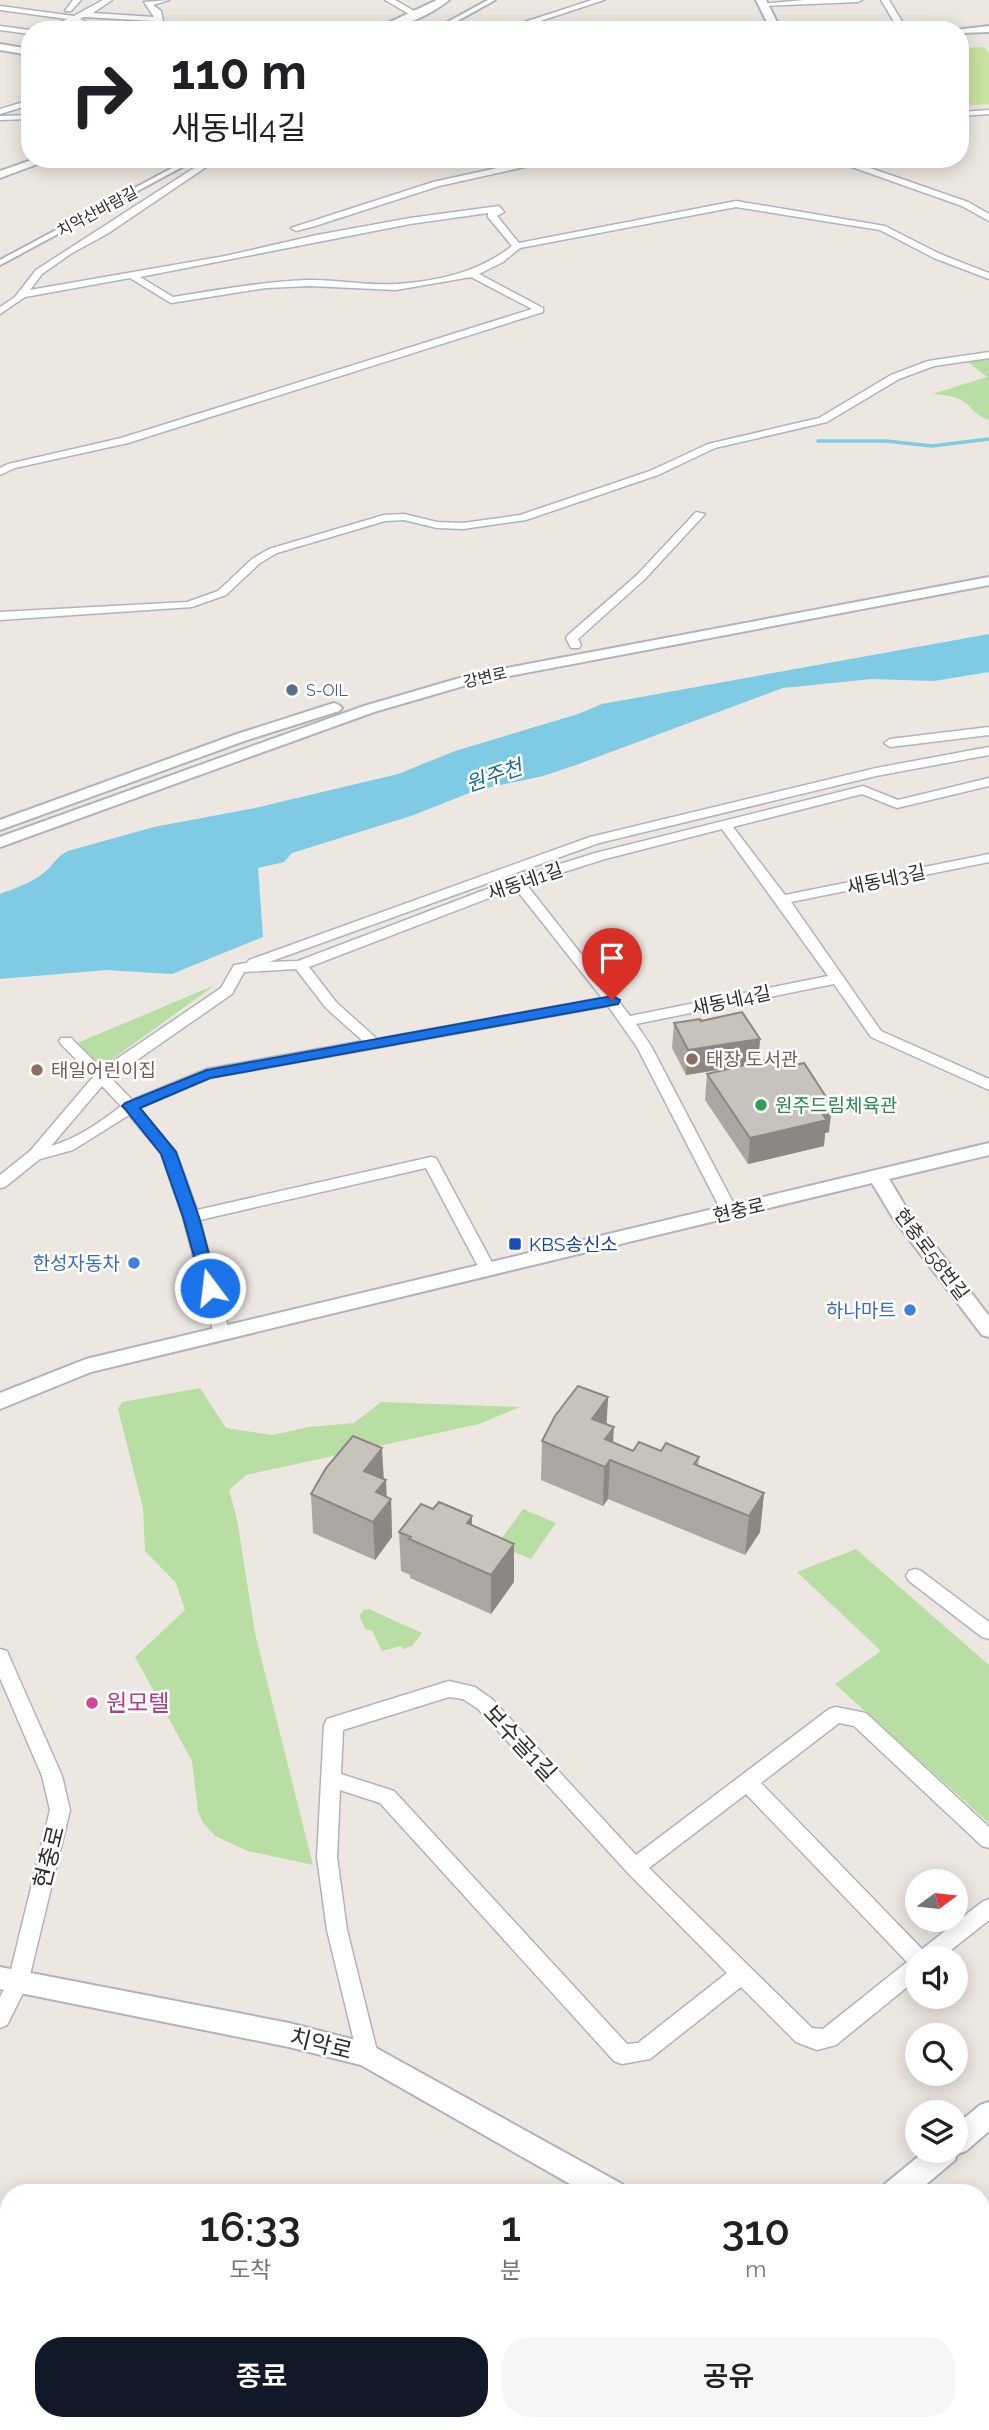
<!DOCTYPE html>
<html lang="ko">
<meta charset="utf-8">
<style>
:root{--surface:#fff;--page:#f6f6f6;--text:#202124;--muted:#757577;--accent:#111827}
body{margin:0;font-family:Raleway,"Noto Sans KR",sans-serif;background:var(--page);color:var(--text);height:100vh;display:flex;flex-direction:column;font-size:26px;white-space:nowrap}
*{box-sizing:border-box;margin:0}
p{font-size:23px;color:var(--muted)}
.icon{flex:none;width:38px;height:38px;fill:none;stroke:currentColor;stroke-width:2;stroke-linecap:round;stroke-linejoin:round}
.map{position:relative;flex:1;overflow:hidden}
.drawer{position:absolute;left:0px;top:2184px;width:990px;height:247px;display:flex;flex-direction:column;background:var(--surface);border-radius:28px 28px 0 0;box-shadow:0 4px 18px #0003}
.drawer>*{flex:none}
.hud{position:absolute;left:21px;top:21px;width:948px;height:147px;border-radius:28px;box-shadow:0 4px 18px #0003;background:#fff;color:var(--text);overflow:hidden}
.needle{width:46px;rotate:75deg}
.fabs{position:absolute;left:905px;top:1869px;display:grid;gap:14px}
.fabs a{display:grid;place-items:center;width:63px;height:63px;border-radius:50%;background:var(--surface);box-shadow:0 4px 18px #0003;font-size:35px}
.pin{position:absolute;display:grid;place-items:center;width:60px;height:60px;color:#fff;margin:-72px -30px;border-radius:50% 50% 50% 0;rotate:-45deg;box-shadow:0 0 7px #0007}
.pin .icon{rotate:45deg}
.me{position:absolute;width:77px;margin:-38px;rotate:345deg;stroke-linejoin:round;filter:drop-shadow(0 0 5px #0008)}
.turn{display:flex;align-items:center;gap:24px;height:147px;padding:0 35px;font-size:32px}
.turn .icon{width:91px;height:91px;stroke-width:2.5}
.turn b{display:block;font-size:49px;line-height:60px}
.eta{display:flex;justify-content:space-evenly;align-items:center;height:119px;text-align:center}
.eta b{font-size:42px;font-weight:600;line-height:49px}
.primary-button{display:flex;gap:14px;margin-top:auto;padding:14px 35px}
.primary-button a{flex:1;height:80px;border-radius:28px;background:var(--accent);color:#fff;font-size:28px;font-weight:600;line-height:80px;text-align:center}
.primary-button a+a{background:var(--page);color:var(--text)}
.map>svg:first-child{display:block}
</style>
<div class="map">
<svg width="989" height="2430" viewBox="0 0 989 2430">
<rect width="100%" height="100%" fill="#ede7e1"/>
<path fill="#ece3d2" d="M206,2422H273L286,2430H199Z"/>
<path fill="#b8dea3" d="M989,358V420C974,415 972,406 961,400C952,395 942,395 932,394L987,377L966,360Z
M215,985L100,1068L75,1044Z
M200,1388L226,1428L272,1435L309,1427L354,1423L381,1402L520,1407L479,1424L246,1475L229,1490L237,1519L255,1633L313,1865L248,1851L215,1836L203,1823L198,1811L192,1761L135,1657L185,1610L176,1583L145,1551L143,1508L118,1409L122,1402Z
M523,1509L556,1523L531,1559L497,1545Z
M856,1549L989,1665V1823L835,1684L881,1651L797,1572Z
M369,1609L422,1633L412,1646L403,1649L401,1646L382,1651L372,1630H366L359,1616L364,1610Z"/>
<path fill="#c8e4a0" d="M984,47L989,53V104L961,106V48Z"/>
<path fill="#7fcbe4" d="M989,634V672L934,681L872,679L783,688L576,765L543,776L477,790L411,816L292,853L284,862L258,868L263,937L172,974L106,970L0,979V894C15,888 35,882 47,870C55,863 57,856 68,851L154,827L255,808L398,774L455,751L578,714L602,704Z"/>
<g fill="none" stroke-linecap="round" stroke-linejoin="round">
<path stroke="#7fcbe4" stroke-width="3.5" d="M818,441H886L932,446L989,439"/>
<defs>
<path id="pedestrian" d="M488,0H495L441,30H433Z
M189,159H197L0,265V260Z"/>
<path id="minor" d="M73,0H81L71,11H65Z
M103,0H112L93,13L154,17L144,2L169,0L153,5L161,11L163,21L147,30H136L153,21L84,17L80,19L104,30H93L74,22L56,30H45L67,19L0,10V6L74,16Z
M385,0H395L421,15L414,17Z
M592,0H604L513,30H500Z
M805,0H862L858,2L763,6L759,4Z
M881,0H889L907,30H899Z
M0,26L30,30V34L0,30Z
M30,100V105L0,114V109Z
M989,110V114L961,116V112Z
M30,115V119L0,120V116Z
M208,159H218L107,234L72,253L42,274L30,290L225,256L317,235L410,218L499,206L504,212L497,216L519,243L736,201L885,226L940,254L989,273V279L934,258L880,230L736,207L520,248L503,262L479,274L543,308V312L128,443L15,468L0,475V468L8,464L121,438L532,309L471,277L396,290L310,286L266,288L171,303L130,278L25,297L0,314V307L15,297L36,270ZM488,213V217L512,246C479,272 439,281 397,284C367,286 336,279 306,280C261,282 217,290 173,297L140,277L410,224Z
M538,159H560L439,186L315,226L296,231L291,228L433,182Z
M712,159L850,161L968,202L989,214V221L962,206L849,166L815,164L761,166Z
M989,352V358L934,366L899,379L827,422L715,448L658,475L526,520L463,529L437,528L404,520L385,521L277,553L260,563L226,595L192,607L0,620V612L187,602L218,591L252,559L269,549L384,515L404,514L437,522L463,523L520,515L650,471L708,444L819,418L891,375L928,361Z
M696,512L705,514L645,579L578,639L581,645L579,648H571L566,638L568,635L637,575Z
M989,727V735L890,747L884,743L890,739Z
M989,747V755L876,776L599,843L269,962L298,961L513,879L595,853L863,786L898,800L989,778V786L897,808L862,794L733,827L785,895L989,854V862L791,902L881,1031L989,1079V1090L871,1037L834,984L636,1024L651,1046L738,1212L736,1216H724L722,1212L637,1047L608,1006L210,1078L139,1108L176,1152L197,1210L431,1157L436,1158L496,1270L494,1274H482L426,1168L200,1220L230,1335L228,1339H216L214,1335L183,1217L161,1153L129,1115L73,1150L40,1159L5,1187L0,1188V1175L30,1151L93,1077L61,1044L59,1041L61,1038H71L102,1069L221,988L234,965L247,963L249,960L590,837L876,768ZM722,829L828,976L630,1016L526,884L605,859ZM515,888L602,998L377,1039L336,1002L309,967ZM296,969L326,1008L363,1041L207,1069L132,1100L111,1078L232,994L244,972ZM102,1086L121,1106C101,1122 76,1139 51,1146Z
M915,1569L921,1571L989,1622V1639L982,1637L909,1581L906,1576L909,1571Z
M0,1649L7,1651L9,1656L62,1776L70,1810L28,1983L7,2025L0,2028V1997L8,1982L50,1810L42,1776L0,1678Z
M449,1681L475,1687L492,1699L636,1855L829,1709L836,1707L866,1713L989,1827V1848L982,1846L854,1726L839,1723L761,1783L922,1949L982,1902L989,1899V1920L941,1958H917V1979L836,2045L817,2050L796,2042L741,1987L650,2059L622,2064L614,2061L380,1803L340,1790L337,1857L347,1930L378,2055L375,2062L367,2065L359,2062L327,1930L317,1857L324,1725L327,1719ZM449,1697L463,1699L478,1709L628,1873L727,1973L638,2043L627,2044L394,1791L341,1774L343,1730ZM746,1794L907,1962L823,2029L812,2028L649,1868Z
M720,2422H745L742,2430H717Z"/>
<path id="tertiary" d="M437,0H449C429,16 398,30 373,30Z
M756,0H766L781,30H771Z
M989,26V32L961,33V30H955Z
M0,44L30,49V55L0,50Z
M35,159H51L0,178V171Z
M989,577V585L477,682L374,712L0,847V837L364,706L470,675Z
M334,703L339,705L342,708L339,711L247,740L0,830V820L237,734Z
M989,1143V1155L889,1179L907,1209L989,1316V1337L982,1335L893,1218L872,1183L91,1372L0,1409V1393L86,1359Z
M0,1967L289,2023L367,2043L622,2184L626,2193H586L361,2065L289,2047L0,1989Z
M989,2102V2131L966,2151L957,2154L955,2160L916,2193H881L885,2184L925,2151H956V2125L980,2105Z
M982,2358L989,2360V2390L982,2387Z"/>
</defs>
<use href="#pedestrian" stroke="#b1b3bc" stroke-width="4"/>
<use href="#minor" stroke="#b1b3bc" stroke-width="3"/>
<use href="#tertiary" stroke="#b1b3bc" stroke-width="4"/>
<use href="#pedestrian" fill="#fff" fill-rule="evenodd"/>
<use href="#minor" fill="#fff" fill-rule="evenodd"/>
<use href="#tertiary" fill="#fff" fill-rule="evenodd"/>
</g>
<path fill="#aaa7a2" d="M701,1021L760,1039L758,1062L829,1132L825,1133L824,1146L748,1164L705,1100L707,1074L739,1067L686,1075L672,1048L674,1023Z
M608,1397L606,1424L613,1442L633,1451H661L699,1457L698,1466L764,1493L760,1532L745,1555L608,1499L603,1506L541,1480L542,1441Z
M383,1479L386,1497L391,1499L392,1537L375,1560L313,1533L311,1494Z
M433,1509L472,1516V1525L514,1582L491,1614L410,1578V1575L401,1571L399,1532Z"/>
<path fill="#8b8884" d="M760,1039L758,1063L686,1075L688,1050Z
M832,1106L829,1132L825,1133L824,1146L748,1164L750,1138L819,1109Z
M608,1397L606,1436L592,1419Z
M614,1427L612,1461L610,1460L608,1499L603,1506L605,1439Z
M382,1448L384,1482L386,1480L387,1504L391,1499L392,1537L375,1560L373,1522L364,1471Z
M764,1493L760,1532L745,1555L749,1516Z
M472,1516V1555L467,1523Z
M514,1544V1582L491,1614V1575Z"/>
<path fill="#c6c2bc" stroke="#8b8884" stroke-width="2" d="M742,1012L760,1039L688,1050L674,1023L700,1019L701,1021Z
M775,1058L782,1068L804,1063L832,1106L819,1109L827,1120L750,1138L707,1074Z
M578,1386L608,1397L592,1419L614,1427L605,1439L633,1451L639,1442L661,1451L666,1443L699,1457L694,1464L764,1493L749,1516L610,1460L605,1467L542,1441L555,1416Z
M353,1436L382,1448L364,1471L386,1480L376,1492L391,1499L373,1522L311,1494L326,1468Z
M439,1502L472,1516L467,1523L514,1544L491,1575L409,1539L411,1537L399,1532L421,1504L433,1509Z"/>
<path fill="#1a73e8" stroke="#114b97" stroke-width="2" d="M612,996L620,1000L618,1004L210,1078L140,1108L176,1152L199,1217L218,1288L210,1293L204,1292L183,1217L161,1154L125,1109L122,1106L125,1103L207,1070Z"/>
<circle fill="#5c6f8a" stroke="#fff" stroke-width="2.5" cx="292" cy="690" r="7"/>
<g fill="#8d6e63" stroke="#fff" stroke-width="2.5">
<circle cx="692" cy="1059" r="7"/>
<circle cx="37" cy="1070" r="7"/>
</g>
<circle fill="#2e9e5b" stroke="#fff" stroke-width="2.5" cx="761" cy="1105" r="7"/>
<rect fill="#1a4fb4" stroke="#fff" stroke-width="2.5" x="508" y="1237" width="14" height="14" rx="3.5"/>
<g fill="#3f7fe0" stroke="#fff" stroke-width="2.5">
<circle cx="134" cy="1263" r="7"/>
<circle cx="910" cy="1310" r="7"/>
</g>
<circle fill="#d1479c" stroke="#fff" stroke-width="2.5" cx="92" cy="1703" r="7"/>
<g text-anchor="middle" stroke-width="5" stroke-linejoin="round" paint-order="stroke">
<g font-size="16" fill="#2d2d2d" stroke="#fff">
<text transform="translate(97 211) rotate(-28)" y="6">치악산바람길</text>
<text transform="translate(485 677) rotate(-13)" y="6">강변로</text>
</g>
<g font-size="16" fill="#4e5e75" stroke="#fff" text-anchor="start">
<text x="306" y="696">S-OIL</text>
</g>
<g font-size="19" fill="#2d2d2d" stroke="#fff">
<text transform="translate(886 879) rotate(-12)" y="7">새동네3길</text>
<text transform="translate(525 881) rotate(-19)" y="7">새동네1길</text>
<text transform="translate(731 1000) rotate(-12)" y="7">새동네4길</text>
<text transform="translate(739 1210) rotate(-13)" y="7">현충로</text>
<text transform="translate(932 1254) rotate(53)" y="7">현충로58번길</text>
</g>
<g font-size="19" fill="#785e54" stroke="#fff" text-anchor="start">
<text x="706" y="1066">태장 도서관</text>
<text x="51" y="1077">태일어린이집</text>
</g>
<g font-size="19" fill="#27864d" stroke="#fff" text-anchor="start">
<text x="775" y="1112">원주드림체육관</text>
</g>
<g font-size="19" fill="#164399" stroke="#fff" text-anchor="start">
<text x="529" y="1251">KBS송신소</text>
</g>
<g font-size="19" fill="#366cbe" stroke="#fff" text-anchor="end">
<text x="120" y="1270">한성자동차</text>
<text x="896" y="1317">하나마트</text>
</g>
<g font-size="21" font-style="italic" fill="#1b6c93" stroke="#fff">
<text transform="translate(494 776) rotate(-19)" y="7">원주천</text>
</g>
<g font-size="23" fill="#b23c85" stroke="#fff" text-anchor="start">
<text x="106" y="1711">원모텔</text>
</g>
<g font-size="23" fill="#2d2d2d" stroke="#fff">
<text transform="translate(520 1743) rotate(47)" y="8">보수골1길</text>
<text transform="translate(49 1857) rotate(-76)" y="8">현충로</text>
<text transform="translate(321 2044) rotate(14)" y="8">치악로</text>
</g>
</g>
</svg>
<div class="fabs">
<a><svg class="needle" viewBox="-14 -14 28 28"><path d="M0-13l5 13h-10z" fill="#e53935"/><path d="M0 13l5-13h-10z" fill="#757577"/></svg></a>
<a><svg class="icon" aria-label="sound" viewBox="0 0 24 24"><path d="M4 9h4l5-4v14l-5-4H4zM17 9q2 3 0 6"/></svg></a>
<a><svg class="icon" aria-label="search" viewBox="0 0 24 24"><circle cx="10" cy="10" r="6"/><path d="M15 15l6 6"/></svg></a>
<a><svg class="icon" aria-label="layers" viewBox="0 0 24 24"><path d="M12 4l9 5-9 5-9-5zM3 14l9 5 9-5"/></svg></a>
</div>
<div class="pin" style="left:612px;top:1000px;background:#d93025"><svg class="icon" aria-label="arrive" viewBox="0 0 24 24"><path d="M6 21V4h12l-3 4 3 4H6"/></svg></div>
<svg class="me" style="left:210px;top:1288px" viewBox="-20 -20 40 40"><circle r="17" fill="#1a73e8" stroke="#fff" stroke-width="3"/><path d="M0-11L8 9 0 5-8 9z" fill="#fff"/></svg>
<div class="hud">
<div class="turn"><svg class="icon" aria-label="right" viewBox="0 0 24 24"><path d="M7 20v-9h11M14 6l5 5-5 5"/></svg><div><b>110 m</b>새동네4길</div></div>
</div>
<section class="drawer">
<div class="eta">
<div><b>16:33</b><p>도착</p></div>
<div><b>1</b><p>분</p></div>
<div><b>310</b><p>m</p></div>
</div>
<div class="primary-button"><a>종료</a><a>공유</a></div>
</section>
</div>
